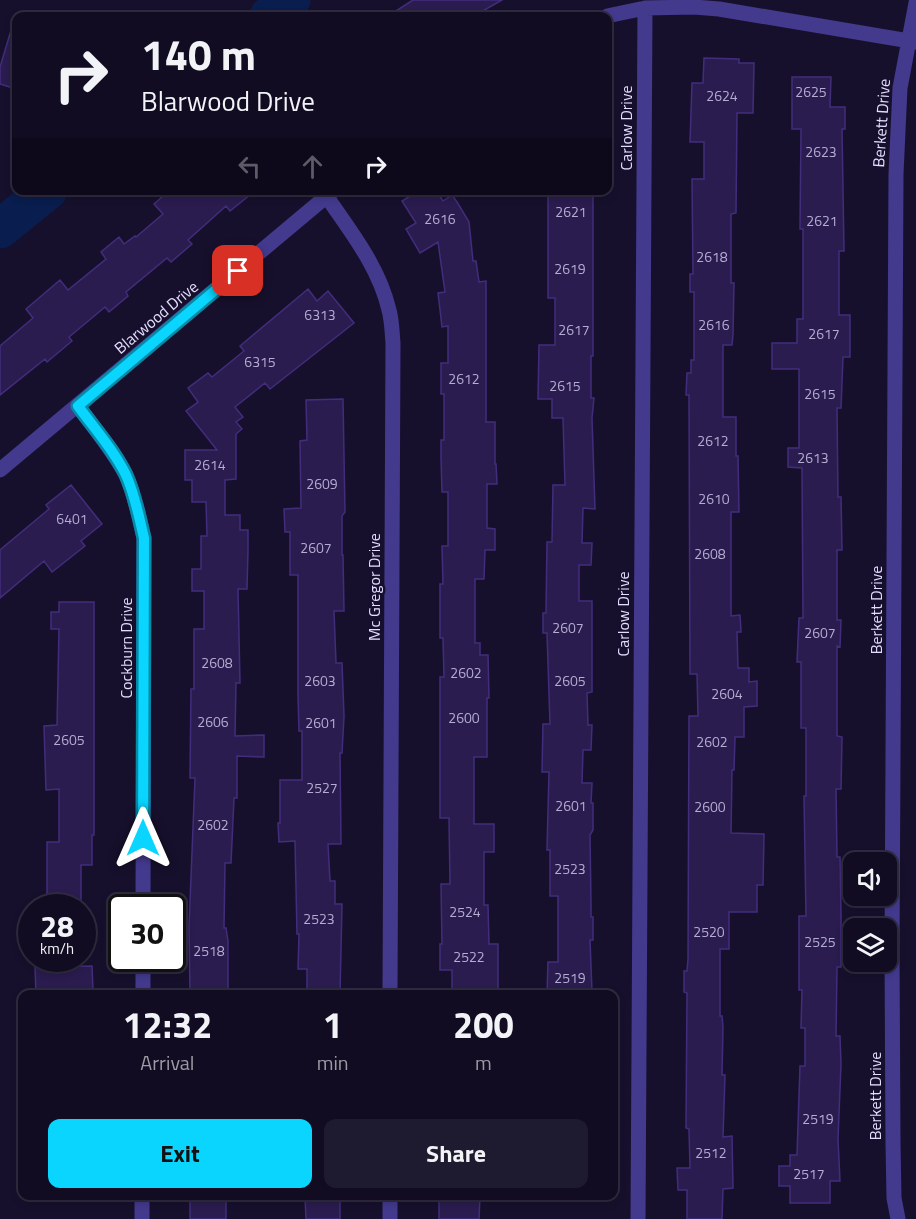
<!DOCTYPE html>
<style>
:root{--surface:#110c22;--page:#1e1a2f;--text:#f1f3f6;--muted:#9c9ba5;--line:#302c40;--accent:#09d5ff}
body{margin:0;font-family:"Titillium Web",sans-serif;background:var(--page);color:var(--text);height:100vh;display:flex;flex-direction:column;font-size:22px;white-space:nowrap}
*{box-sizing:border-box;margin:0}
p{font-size:20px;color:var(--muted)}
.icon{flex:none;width:33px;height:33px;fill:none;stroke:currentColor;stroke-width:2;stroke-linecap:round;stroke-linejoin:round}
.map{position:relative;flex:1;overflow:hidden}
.side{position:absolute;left:18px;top:990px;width:600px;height:210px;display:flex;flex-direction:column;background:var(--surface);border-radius:12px;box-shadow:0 3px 9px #0003,0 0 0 2px var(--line)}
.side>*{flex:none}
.banner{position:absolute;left:12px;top:12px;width:600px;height:183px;border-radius:12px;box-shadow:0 3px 9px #0003,0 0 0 2px var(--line);background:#110c22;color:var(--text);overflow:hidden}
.controls{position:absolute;left:843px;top:852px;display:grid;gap:12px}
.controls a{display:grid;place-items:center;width:54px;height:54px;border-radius:12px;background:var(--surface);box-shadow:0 3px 9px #0003,0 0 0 2px var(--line);font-size:30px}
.speed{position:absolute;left:18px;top:894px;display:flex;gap:12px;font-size:30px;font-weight:700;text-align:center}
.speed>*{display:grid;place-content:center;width:78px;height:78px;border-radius:50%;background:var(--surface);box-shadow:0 3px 9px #0003,0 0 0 2px var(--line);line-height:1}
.speed small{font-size:15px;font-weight:400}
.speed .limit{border:3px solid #111;border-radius:9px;background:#fff;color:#111}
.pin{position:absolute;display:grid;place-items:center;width:51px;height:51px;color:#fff;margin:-26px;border-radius:12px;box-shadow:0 3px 9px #0006}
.me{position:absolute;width:66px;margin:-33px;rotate:0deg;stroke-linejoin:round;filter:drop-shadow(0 0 4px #0008)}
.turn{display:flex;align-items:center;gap:21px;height:126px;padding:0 30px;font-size:27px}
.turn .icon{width:78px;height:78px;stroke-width:2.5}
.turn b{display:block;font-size:42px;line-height:51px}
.lanes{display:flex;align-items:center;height:57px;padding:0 30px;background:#0003;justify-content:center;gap:30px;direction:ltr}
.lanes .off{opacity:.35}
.eta{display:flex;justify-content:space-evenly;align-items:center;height:102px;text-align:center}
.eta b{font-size:36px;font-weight:700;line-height:42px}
.primary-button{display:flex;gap:12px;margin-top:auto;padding:12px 30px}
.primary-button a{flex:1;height:69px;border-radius:12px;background:var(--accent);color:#111;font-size:24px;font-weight:700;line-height:69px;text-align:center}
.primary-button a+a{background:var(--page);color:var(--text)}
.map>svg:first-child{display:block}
</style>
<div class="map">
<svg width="916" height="1219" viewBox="0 0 916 1219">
<rect width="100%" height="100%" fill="#17102d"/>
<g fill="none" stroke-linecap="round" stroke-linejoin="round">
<path stroke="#091d4e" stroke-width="39" d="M269,16L291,0
M0,229L48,190"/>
</g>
<path fill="#2a1c4f" stroke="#422d7c" stroke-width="1.5" d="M413,0H502L474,16H388Z
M12,27L16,28V89L0,84V67Z
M704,58L739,59V63H754L753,113H737L736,213L731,214V283H734L733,334L732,345H723V417H736V456H738L739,512H731V616L740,615L741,632H737L738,668H749V682L757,681V706L744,707V737H735L734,770H732L731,833L764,834L763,885H757V912H729V949H720V1016H722L723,1027L722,1075H725L723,1137L732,1136L733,1188L723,1189L722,1219H687V1190H678L677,1168H690L689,1129L686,1128L687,993L684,992V971H687L688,959L689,716H698L697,674H690L689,395H686L687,373H691V360H694V292H690V274H693L692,179H704V142H690L692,83H703Z
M792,77H831L830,107H845V129H842L844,251H839V315H850V357H843L841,408H837L838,497H841L842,550H837V620H841L840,647L837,646V736L842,737L841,789H836L837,857H840L841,916V967H837L836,1036H840L841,1064L838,1139L840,1181H830V1203H790V1186H779V1166H790V1155H797L800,1066H805V1028H801L802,990H799V916H806L804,796H806V728H801V662H797L799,618H803L802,468L788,467V448H799V369H772V343H797V319H803V229H800L801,129H792Z
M170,190H256L230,211L226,206L188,240L192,244L171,262L167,258L126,292L128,296L109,312L105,307L69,337L72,341L47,362L45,359L0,395V346L33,318L26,309L60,280L68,290L106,259L101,252L119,237L124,244L135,236L136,237L163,214L154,204Z
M420,190H436L443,201L452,195L457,202L469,222L473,261H476L479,282L486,281V422H495V464H496L497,484H487V528L495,529V550H485L484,579H475V643H480V655H488L489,698H487V757H474V824H494V852H484V905H488L489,944H498V994H452V970H440V944H442L441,884H450L449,818H440V677H444L443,638H440V584H443L442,546H448V492H442L441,458V440H444V394H441V363H448V326L442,327L438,293L445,292L438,242L420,253L406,229L416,223L402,201Z
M548,190H593V356H591V398H594L592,418L595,509L583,508L582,543H592L591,565H579V601H592V692L587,693L588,725H592L591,750H583L582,783H592L591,803H593V830L590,835L591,905V917H593V940H590L592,992H587V994H547L548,962H558V896H550V850H547L549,772H542L543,724H550L547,633H543V613H546L547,542H552L553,485H565L563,418H552V399H538L539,345H555V298H548Z
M308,289L317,301L328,291L354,323L270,389L265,383L235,407L243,417L236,422L242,429L236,434V479L225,480V515H240V530H248V550L247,589H238L240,683H236L235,736L264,735V757L237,756V798H234L231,863H225L224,928H226L228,941V994H190L189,927L195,778H190L191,689H194V629H204V591H192V569H201V536H207L206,502H192V480H185V450H217L186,411L198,402L188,388L208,373L212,377L244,351L240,346Z
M343,399L345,512L342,516V555H343L344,611H334L336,663H342L344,716L342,753H340L341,844H328L330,881H335V904H342L340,994H307V969H298L299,934H297L295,841L279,842L278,823H280V780H302V731H299L298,696V575H290V532H285L284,509L301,508L300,441L307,440L306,400Z
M71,485L102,524L81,541L85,546L52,572L44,561L0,598V550L49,509L46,505Z
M59,602H94V835H92V865H81V908H47V842H59V789L46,790L44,726L57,725L59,629H51V612H59Z
M92,966L93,990L71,991L72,994H36L35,967Z
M190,1196H226V1219H190Z
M305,1196H340V1219H306Z
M439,1196H480L479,1219H439Z"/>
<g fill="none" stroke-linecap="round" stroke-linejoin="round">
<path stroke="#433a8e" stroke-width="15" d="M607,16L645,8L694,7L719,9L916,42
M327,197C351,232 379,267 389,310C392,321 392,332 393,343L390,994
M78,406C94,428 113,450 126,475C135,495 139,517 144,538L143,908
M0,470L334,190
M143,994V958
M142,1219V1196
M390,1219V1196
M638,1219L645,8
M898,1219L894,1198L893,1143L892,951L896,174L900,88L916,3"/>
</g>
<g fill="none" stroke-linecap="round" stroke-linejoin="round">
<defs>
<path id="route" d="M143,838L144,538C139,517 135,495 126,475C114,450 94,428 78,406L238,271"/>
</defs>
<use href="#route" stroke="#068aa6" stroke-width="15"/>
<use href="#route" stroke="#09d5ff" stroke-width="10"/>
</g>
<g text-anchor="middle" stroke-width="5" stroke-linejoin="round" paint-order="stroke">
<g font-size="14" fill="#b5add3">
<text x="811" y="97">2625</text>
<text x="722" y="101">2624</text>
<text x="821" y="157">2623</text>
<text x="571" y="217">2621</text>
<text x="440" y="224">2616</text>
<text x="822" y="226">2621</text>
<text x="712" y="262">2618</text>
<text x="570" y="274">2619</text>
<text x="320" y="320">6313</text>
<text x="714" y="330">2616</text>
<text x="574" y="335">2617</text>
<text x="824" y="339">2617</text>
<text x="260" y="367">6315</text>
<text x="464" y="384">2612</text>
<text x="565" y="391">2615</text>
<text x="820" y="399">2615</text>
<text x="713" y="446">2612</text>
<text x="813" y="463">2613</text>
<text x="210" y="470">2614</text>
<text x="322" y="489">2609</text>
<text x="714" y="504">2610</text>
<text x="72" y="524">6401</text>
<text x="316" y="553">2607</text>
<text x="710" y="559">2608</text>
<text x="568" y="633">2607</text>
<text x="820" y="638">2607</text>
<text x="217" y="668">2608</text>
<text x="466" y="678">2602</text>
<text x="320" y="686">2603</text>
<text x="570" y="686">2605</text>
<text x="727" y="699">2604</text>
<text x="464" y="723">2600</text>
<text x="213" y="727">2606</text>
<text x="321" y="728">2601</text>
<text x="69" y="745">2605</text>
<text x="712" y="747">2602</text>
<text x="322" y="793">2527</text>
<text x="571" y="811">2601</text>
<text x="710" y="812">2600</text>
<text x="213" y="830">2602</text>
<text x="570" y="874">2523</text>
<text x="465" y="917">2524</text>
<text x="319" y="924">2523</text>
<text x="709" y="937">2520</text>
<text x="820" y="947">2525</text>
<text x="209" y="956">2518</text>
<text x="469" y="962">2522</text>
<text x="570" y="983">2519</text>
<text x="818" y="1124">2519</text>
<text x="711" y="1158">2512</text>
<text x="809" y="1179">2517</text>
</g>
<g font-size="16" fill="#e3ddff" stroke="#17102d">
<text transform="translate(881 123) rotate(-86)" y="6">Berkett Drive</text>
<text transform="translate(626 128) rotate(-90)" y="6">Carlow Drive</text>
<text transform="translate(156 317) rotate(-40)" y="6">Blarwood Drive</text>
<text transform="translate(374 587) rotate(-90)" y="6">Mc Gregor Drive</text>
<text transform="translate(876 610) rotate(-90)" y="6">Berkett Drive</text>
<text transform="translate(623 614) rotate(-90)" y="6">Carlow Drive</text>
<text transform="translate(126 648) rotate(-90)" y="6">Cockburn Drive</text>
<text transform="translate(875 1096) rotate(-90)" y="6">Berkett Drive</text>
</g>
</g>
</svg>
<div class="controls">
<a><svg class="icon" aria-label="sound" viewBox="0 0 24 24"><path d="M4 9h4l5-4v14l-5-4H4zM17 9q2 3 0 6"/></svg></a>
<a><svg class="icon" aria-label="layers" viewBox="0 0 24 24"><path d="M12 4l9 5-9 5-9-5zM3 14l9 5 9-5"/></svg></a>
</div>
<div class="speed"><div>28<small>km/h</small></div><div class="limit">30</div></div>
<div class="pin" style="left:238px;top:271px;background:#d93025"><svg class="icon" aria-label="arrive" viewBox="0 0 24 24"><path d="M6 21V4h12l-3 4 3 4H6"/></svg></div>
<svg class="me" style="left:143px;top:838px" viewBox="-20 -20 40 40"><path d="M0-17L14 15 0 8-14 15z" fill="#09d5ff" stroke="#fff" stroke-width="4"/></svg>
<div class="banner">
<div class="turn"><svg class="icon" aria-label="right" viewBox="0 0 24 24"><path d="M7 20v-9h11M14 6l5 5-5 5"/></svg><div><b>140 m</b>Blarwood Drive</div></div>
<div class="lanes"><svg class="icon off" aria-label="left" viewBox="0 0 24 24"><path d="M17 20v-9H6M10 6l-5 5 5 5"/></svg><svg class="icon off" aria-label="ahead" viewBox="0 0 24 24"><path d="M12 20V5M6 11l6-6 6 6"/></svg><svg class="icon" aria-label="right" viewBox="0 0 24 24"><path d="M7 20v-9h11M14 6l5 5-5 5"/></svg></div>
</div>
<section class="side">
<div class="eta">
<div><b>12:32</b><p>Arrival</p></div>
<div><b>1</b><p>min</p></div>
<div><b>200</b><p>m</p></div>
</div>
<div class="primary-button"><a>Exit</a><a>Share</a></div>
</section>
</div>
